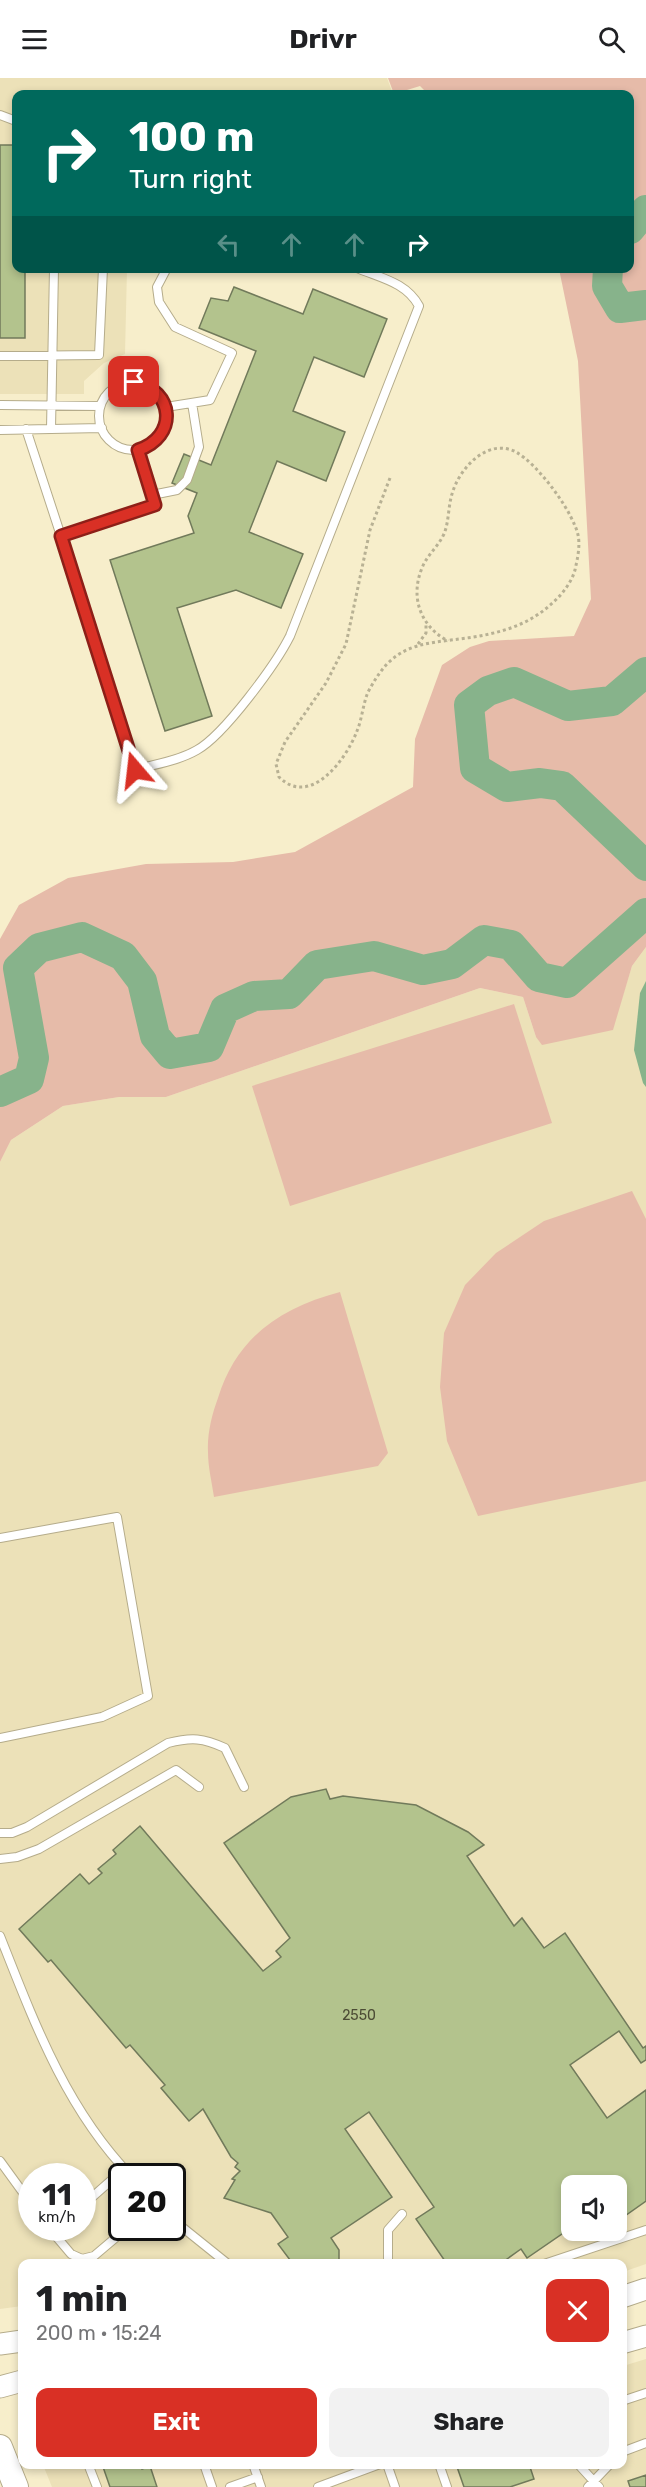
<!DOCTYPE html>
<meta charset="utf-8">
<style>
:root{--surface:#fff;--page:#f2f2f2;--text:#202124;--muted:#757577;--accent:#d93025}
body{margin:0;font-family:Rubik,sans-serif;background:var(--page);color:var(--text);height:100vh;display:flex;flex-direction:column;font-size:22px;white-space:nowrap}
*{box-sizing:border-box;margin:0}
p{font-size:20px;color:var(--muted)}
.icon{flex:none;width:33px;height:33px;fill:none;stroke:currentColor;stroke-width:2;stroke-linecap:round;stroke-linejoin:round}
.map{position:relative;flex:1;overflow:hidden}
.drawer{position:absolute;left:18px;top:2181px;width:609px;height:210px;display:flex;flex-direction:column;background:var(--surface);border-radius:12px;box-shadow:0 3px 9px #0003}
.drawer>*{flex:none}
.top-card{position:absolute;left:12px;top:12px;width:622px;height:183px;border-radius:12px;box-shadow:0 3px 9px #0003;background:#00695c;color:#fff;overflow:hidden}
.buttons{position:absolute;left:561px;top:2097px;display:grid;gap:12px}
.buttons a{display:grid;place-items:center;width:66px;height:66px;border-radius:12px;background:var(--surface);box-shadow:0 3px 9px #0003;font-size:30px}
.speed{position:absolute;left:18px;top:2085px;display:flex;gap:12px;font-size:30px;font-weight:700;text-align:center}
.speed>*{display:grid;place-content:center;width:78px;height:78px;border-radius:50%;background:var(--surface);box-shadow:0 3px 9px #0003;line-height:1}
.speed small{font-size:15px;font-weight:400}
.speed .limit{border:3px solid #111;border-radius:9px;background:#fff;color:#111}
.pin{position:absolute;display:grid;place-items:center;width:51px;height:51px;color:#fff;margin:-26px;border-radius:12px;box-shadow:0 3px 9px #0006}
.me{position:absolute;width:66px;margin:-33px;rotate:343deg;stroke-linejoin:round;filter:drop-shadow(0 0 4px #0008)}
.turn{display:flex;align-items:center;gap:21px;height:126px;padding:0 18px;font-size:27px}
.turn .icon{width:78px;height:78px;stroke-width:2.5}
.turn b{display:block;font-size:42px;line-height:51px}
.lanes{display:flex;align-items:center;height:57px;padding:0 18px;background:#0003;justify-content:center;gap:30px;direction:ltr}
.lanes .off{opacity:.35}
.round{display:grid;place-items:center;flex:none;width:63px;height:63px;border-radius:12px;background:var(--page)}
.summary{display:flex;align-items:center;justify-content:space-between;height:102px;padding:0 18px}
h1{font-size:36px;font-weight:700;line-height:45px}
.action{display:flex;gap:12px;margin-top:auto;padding:12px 18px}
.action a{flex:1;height:69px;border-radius:12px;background:var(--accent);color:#fff;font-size:24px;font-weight:700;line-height:69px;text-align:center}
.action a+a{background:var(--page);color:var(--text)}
header{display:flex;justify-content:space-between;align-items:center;height:78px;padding:0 18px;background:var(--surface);font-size:27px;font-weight:700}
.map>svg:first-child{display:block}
</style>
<header><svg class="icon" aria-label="menu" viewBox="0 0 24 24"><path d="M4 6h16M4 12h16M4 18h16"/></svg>Drivr<svg class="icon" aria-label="search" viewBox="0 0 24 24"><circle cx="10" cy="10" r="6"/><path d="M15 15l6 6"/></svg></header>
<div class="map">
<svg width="646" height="2409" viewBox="0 0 646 2409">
<rect width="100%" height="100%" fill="#f7eecb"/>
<path fill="#ece1b8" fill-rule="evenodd" d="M0,0H387L393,16H16V190L127,191L125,276L104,285L84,303V316H0Z
M646,869V2186L623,2194L622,2186H22V2228L0,2231V1084L11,1062L63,1028L119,1019H166L480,910L523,919L536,959L612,952L632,888ZM32,2098H82V2150H32ZM122,2098H172V2150H122ZM572,2108H616V2152H572Z
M646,2281V2409H52L43,2387L622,2386L623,2288Z"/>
<path fill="#e6bba9" d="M388,0H646V869L632,888L613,952L542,967L536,959L523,919L480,910L166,1019H119L63,1028L11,1062L0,1084V861L19,827L68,800L146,786L233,784L295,774L413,709L415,661L442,587L470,569L489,563L574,558L591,521L578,283L559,191L630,190V16H428L420,8L394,16Z
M514,926L552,1045L290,1128L252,1008Z
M632,1113L646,1141V1403L478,1438L447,1363L440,1309L444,1255L465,1207L496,1175L544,1143Z
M340,1214L388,1375L378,1388L214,1419C212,1405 208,1389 208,1374C207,1356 212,1336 218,1320C237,1259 280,1230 340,1214Z"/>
<path fill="#87b38b" d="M646,903V1009L643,1005L634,972L640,915Z"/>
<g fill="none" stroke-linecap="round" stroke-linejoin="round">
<path stroke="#87b38b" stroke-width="30" d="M630,151L646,132
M608,190L607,208L620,230L646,227
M646,594L612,623L568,628L514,604L488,613L469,627L475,690L507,709L540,705L562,708L646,788
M0,1014L29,1001L34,980L18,890L39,870L82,859L123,878L142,903L155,958L170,976L209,969L225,931L254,918L289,916L317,887L374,878L423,892L452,886L484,862L511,867L539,899L567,905L646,835"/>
</g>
<path fill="#b3c38d" stroke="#717a5b" stroke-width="1.5" d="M0,67H16V190H25V260H0Z
M234,209L303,236L313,211L387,241L364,299L314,279L293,333L345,354L326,403L277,383L249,454L303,476L281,530L236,512L177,530L212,638L165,653L110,482L194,455L188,438L197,415L172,405L184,376L211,387L256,273L199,250L211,220L228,223Z
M326,1711L330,1721L343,1718L416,1727L468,1754L484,1767L467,1778L514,1848L522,1840L544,1870L565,1855L643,1970L646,1968V1982L641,1985L619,1953L570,1987L607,2040L646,2012V2123L622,2140L616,2132V2108H572V2149L527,2180L521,2171L500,2186H447L416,2141L434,2129L369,2034L345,2051L392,2119L331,2160L339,2172V2186H293L278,2166L288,2159L271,2135L224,2120L235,2102L232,2101L240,2093L235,2089L238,2085L231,2079L203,2031L189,2043L161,2010L165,2007L130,1967L126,1970L51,1882L48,1884L19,1851L80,1796L89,1806L102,1795L98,1791L116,1776L113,1772L140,1748L263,1893L281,1879L276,1873L290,1860L224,1765L291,1719Z
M102,2386H140L142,2391L150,2388L157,2409H110Z
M456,2386H529L534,2401L510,2409H464Z
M646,2397V2409H630L628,2403Z"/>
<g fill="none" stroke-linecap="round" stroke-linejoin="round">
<defs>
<path id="service" d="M0,37L16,43
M0,278L99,277L103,190
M99 338a34 34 0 1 1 68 0a34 34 0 1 1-68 0Z
M0,327L100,328
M166,329L210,322L232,275L175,249L159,224L157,209L167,190
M26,351L61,458
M51,351L54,190
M0,352L102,350
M138,371L155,427L61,458L135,692C155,686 178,683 197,672C224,657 276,586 290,558L419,228C406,204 380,200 357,190
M152,417L177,412L187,402L199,369L192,325
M0,1460L117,1439L148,1618L102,1639L0,1660
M0,1755H12L27,1749L168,1665C192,1659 203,1660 225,1670L244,1709
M0,1781L17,1779L39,1771L176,1692L199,1709
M0,1858C34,1944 66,2031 131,2098
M0,2083L32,2127
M90,2121L124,2091
M172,2141L228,2186
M49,2150L71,2176L82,2181L94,2178L120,2156
M388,2186V2152L402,2136
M544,2186L646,2152
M622,2323L646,2315
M622,2374L646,2365
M88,2386L97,2409
M204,2386L212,2409
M253,2386L261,2409
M387,2386L395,2409
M439,2386L447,2409
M578,2386L599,2409
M230,2409L258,2399
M318,2409L380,2386
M588,2409L610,2386"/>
<path id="secondary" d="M622,2219L646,2211
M622,2265L646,2258
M0,2266L22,2263
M0,2309L22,2303"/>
<path id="primary" d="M0,2369L16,2409"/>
</defs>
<use href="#service" stroke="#b5ac8b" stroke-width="10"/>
<use href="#secondary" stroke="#b5ac8b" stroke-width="23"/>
<use href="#primary" stroke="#b5ac8b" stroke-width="26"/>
<path stroke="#b8b194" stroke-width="3" stroke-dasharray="3 3" stroke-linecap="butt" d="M390,400L370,452L346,566L326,605L285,664L276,686L279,699C310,730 346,682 357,653C362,641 363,626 368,614C374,603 380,593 389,584C407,567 428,565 451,562C486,558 522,552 549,528C560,519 571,506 575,492C578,478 582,462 575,448C566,425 537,386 516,374C487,359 459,391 452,416C448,429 449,444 444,456C438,469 427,477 422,490C410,519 420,548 448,563
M418,566L426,555V546"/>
<use href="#service" stroke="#fff" stroke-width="8"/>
<use href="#secondary" stroke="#fff" stroke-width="21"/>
<use href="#primary" stroke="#fff" stroke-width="24"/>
</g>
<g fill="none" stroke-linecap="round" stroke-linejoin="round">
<defs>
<path id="route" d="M134,304C175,312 178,359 138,372L155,427L61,458L135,692"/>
</defs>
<use href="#route" stroke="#8d1f18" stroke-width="15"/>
<use href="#route" stroke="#d93025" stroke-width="10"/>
</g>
<g text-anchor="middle" stroke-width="5" stroke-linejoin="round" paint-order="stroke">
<g font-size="14" fill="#4c4c35">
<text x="359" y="1942">2550</text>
</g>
</g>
</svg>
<div class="buttons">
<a><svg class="icon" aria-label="sound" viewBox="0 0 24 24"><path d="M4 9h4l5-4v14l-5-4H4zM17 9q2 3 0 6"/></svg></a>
</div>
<div class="speed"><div>11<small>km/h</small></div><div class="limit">20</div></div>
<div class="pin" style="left:134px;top:304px;background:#d93025"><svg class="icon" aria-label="arrive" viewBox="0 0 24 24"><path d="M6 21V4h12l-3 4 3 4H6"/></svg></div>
<svg class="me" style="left:135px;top:692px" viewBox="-20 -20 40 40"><path d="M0-17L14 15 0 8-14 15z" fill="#d93025" stroke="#fff" stroke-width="4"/></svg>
<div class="top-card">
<div class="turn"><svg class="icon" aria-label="right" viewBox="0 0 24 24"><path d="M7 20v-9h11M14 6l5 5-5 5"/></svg><div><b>100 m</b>Turn right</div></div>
<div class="lanes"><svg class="icon off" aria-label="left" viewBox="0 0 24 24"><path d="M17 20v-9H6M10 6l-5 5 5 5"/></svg><svg class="icon off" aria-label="ahead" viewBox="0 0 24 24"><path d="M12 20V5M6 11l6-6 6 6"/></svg><svg class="icon off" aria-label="ahead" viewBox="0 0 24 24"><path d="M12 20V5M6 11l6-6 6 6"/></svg><svg class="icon" aria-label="right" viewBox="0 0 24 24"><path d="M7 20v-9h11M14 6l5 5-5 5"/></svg></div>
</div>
<section class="drawer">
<div class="summary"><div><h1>1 min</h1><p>200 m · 15:24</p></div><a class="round" style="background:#d93025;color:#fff"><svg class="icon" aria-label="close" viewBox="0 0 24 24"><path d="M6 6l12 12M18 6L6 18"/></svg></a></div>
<div class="action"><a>Exit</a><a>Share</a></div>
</section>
</div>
